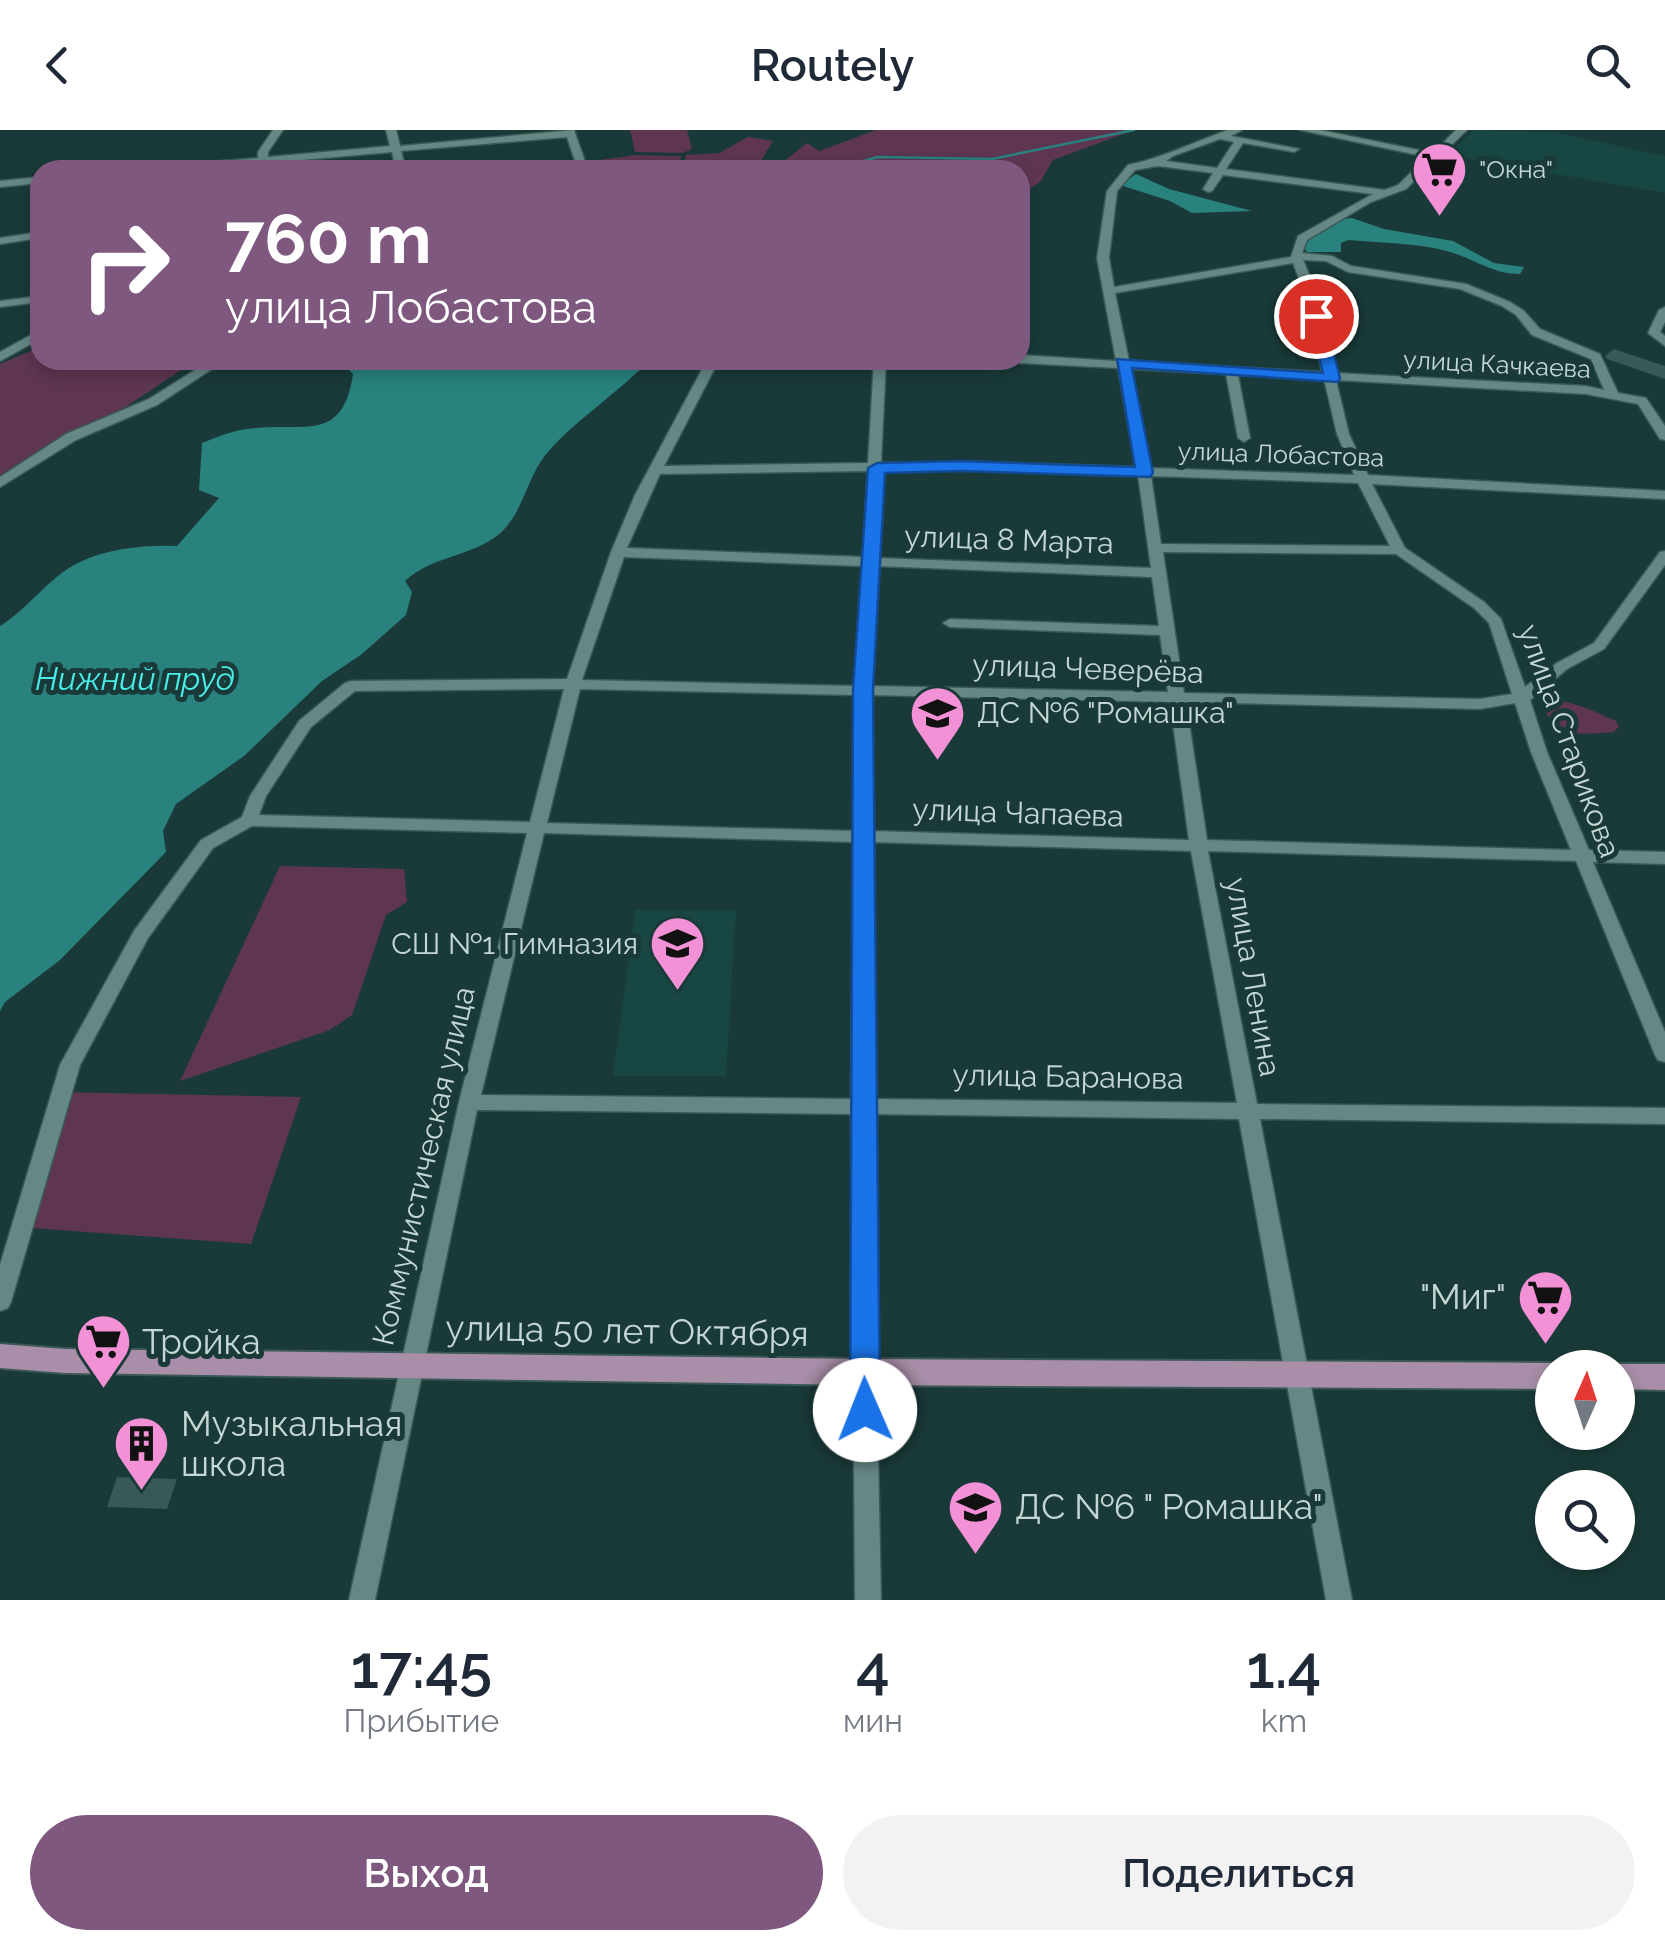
<!DOCTYPE html>
<html lang="ru">
<meta charset="utf-8">
<style>
:root{--surface:#fff;--page:#f2f2f3;--text:#1f2937;--muted:#747a83;--accent:#7e587f}
body{margin:0;font-family:Raleway,sans-serif;background:var(--page);color:var(--text);height:100vh;display:flex;flex-direction:column;font-size:38px;white-space:nowrap}
*{box-sizing:border-box;margin:0}
p{font-size:32px;color:var(--muted)}
.icon{flex:none;width:55px;height:55px;fill:none;stroke:currentColor;stroke-width:2;stroke-linecap:round;stroke-linejoin:round}
.map{position:relative;height:1470px;overflow:hidden}
.side{display:flex;flex-direction:column;background:var(--surface);flex:1}
.side>*{flex:none}
.banner{position:absolute;left:30px;top:30px;width:1000px;height:210px;border-radius:30px;box-shadow:0 5px 15px #0003;background:#7e587f;color:#fff;overflow:hidden}
.needle{width:65px;rotate:3deg}
.buttons{position:absolute;left:1535px;top:1220px;display:grid;gap:20px}
.buttons a{display:grid;place-items:center;width:100px;height:100px;border-radius:50%;background:var(--surface);box-shadow:0 5px 15px #0003;font-size:50px}
.pin{position:absolute;display:grid;place-items:center;width:85px;height:85px;color:#fff;margin:-42px;border:5px solid #fff;border-radius:50%;box-shadow:0 2px 10px #0007}
.me{position:absolute;width:110px;margin:-55px;rotate:359deg;stroke-linejoin:round;filter:drop-shadow(0 0 8px #0008)}
.turn{display:flex;align-items:center;gap:35px;height:210px;padding:0 30px;font-size:45px}
.turn .icon{width:130px;height:130px;stroke-width:2.5}
.turn b{display:block;font-size:70px;line-height:85px}
.eta{display:flex;justify-content:space-evenly;align-items:center;height:170px;text-align:center}
.eta b{font-size:60px;font-weight:600;line-height:70px}
.action{display:flex;gap:20px;margin-top:auto;padding:20px 30px}
.action a{flex:1;height:115px;border-radius:60px;background:var(--accent);color:#fff;font-size:40px;font-weight:600;line-height:115px;text-align:center}
.action a+a{background:var(--page);color:var(--text)}
header{display:flex;justify-content:space-between;align-items:center;height:130px;padding:0 30px;background:var(--surface);font-size:45px;font-weight:600}
.map>svg:first-child{display:block}
</style>
<header><svg class="icon" aria-label="back" viewBox="0 0 24 24"><path d="M15 5l-7 7 7 7"/></svg>Routely<svg class="icon" aria-label="search" viewBox="0 0 24 24"><circle cx="10" cy="10" r="6"/><path d="M15 15l6 6"/></svg></header>
<div class="map">
<svg width="1665" height="1470" viewBox="0 0 1665 1470">
<rect width="100%" height="100%" fill="#193a38"/>
<path fill="#184643" d="M1474,0L1553,2L1665,26V63L1446,25Z
M635,780H736L726,946H613Z"/>
<path fill="#5e3652" d="M630,0H687L692,19L683,23L635,22Z
M876,0H1134L1053,30L1040,52L1020,66V40H773L807,13L819,21Z
M748,7L773,11L755,40H683L686,25L719,23Z
M635,25L681,26L679,40H597L592,31Z
M40,217V230H196L112,286L75,300L0,351V234Z
M1548,570C1568,569 1597,582 1616,591L1619,597L1613,602C1582,604 1559,610 1544,579Z
M280,736L404,739L407,772L386,785L352,885L330,900L180,951Z
M58,962L301,967L251,1114L18,1097Z"/>
<path fill="#29827e" d="M1136,44L1169,59L1252,81L1192,83L1170,71L1120,55Z
M1352,88L1384,99L1453,111L1494,133L1524,137L1520,144C1496,144 1480,133 1459,125C1429,113 1381,113 1348,110L1341,113V122H1307L1303,116L1305,111L1342,89Z
M339,230H649C619,264 558,301 538,336C524,360 519,391 494,408C466,427 431,427 405,451L412,462L406,485L362,524L322,551L244,626L176,674L163,701L166,722L60,830L5,872L0,881V496C28,479 49,447 78,433C108,418 145,415 177,416L219,368L199,360L202,313C219,306 237,299 256,298C306,293 343,312 353,244Z"/>
<g fill="none" stroke-linecap="round" stroke-linejoin="round">
<path stroke="#29827e" stroke-width="2.5" d="M850,40L860,32L878,27L992,29L1134,0"/>
</g>
<path fill="#385957" d="M1614,219L1665,236V249L1607,229L1605,226Z
M117,1347L177,1349L167,1379L107,1377Z"/>
<g fill="none" stroke-linecap="round" stroke-linejoin="round">
<defs>
<path id="minor" d="M273,0H283L268,22V27L390,16L386,0H396L400,16L574,0L588,40H578L567,7L401,21L406,40H396L392,22L268,33V40H258V34L183,40H142L147,37L258,28V22Z
M1228,0H1242L1231,6L1299,19L1294,22L1243,13L1226,39L1385,60L1398,55L1427,27L1300,0H1320L1433,23L1456,0H1467L1406,59L1371,72L1307,110L1302,123L1332,126L1351,136L1466,154L1510,172L1524,181L1540,199L1600,224L1618,263L1646,268L1665,296V310L1660,309L1638,274L1586,264L1336,250L1349,304L1368,345L1665,361V369L1372,354L1405,418L1484,472L1501,489L1525,557L1557,533L1594,513L1660,422L1665,421V435L1604,519L1567,539L1530,570L1547,622L1589,720L1665,722V734L1593,732L1665,902V932L1658,930L1655,925L1576,731L1208,721L1257,974L1665,978V994L1260,989L1352,1470H1326L1239,989L871,984L881,1470H855L851,984L477,980L375,1470H349L459,972L527,703L252,696L213,718L148,808L80,935L11,1172L8,1178L0,1181V1135L60,935L134,801L201,710L242,687L250,666L299,591L345,553L351,551L567,549L611,422L635,365L707,230H719L664,336L868,333L874,230H886L881,333L981,332L1136,337L1118,238L1020,233L1015,230H1020V225L1116,231L1097,128L1107,61L1128,35C1162,28 1194,12 1228,0ZM1220,9L1234,12L1217,38L1166,31L1173,26ZM1158,36L1213,43L1203,59L1208,62L1212,61L1223,45L1373,64L1298,106L1291,127L1114,157L1109,128L1117,61L1135,40ZM1303,130L1326,131L1348,142L1460,159L1502,176L1516,185L1532,205L1591,229L1604,260L1586,256L1335,243L1314,156ZM1293,133L1302,156L1322,242L1129,231L1115,163ZM1130,239L1226,244L1238,308L1244,312L1250,308L1238,245L1324,249L1337,304L1354,345L1150,338ZM981,340L1138,345L1151,438L877,428L881,341ZM868,341L863,427L627,418L660,344ZM1151,346L1358,353L1390,416L1161,414ZM1163,422L1396,424L1474,478L1489,493L1512,564L1480,569L1184,563ZM624,427L862,436L855,556L582,550ZM877,436L1152,447L1159,496L950,489L943,493L950,497L1160,505L1168,562L871,556ZM564,559L530,692L259,685L266,666L311,597L355,561ZM580,559L855,565L854,701L547,693ZM871,565L1170,572L1189,710L871,701ZM1186,572L1480,579L1515,573L1531,622L1571,720L1207,710ZM544,703L854,712L851,969L481,965ZM871,712L1191,721L1237,973L871,969Z
M40,47V53L0,57V51Z
M40,102V108L0,114V108Z
M40,166V172L0,177V171Z
M1665,177V192L1660,202L1665,206V216L1648,203L1659,180Z
M40,200V209L0,231V222Z
M211,230L217,234L215,237L157,275L76,310L0,357V347L66,304L149,269Z"/>
<path id="major" d="M0,1214L65,1219L865,1229L1552,1233L1563,1238H1552V1259L865,1255L65,1243L0,1238Z
M1618,1234H1665V1260L1618,1259V1238H1609Z"/>
</defs>
<use href="#minor" stroke="#3b5856" stroke-width="3"/>
<use href="#major" stroke="#3b5856" stroke-width="4"/>
<use href="#minor" fill="#658885" fill-rule="evenodd"/>
<use href="#major" fill="#a88ea8" fill-rule="evenodd"/>
</g>
<path fill="#1a73e8" stroke="#114b97" stroke-width="2.5" d="M1316,182L1324,186L1340,248L1338,252L1132,238L1153,343L1150,347L961,341L885,343L873,560L880,1280L876,1290L865,1293L855,1290L850,1280L853,560L868,338L877,333L961,331L1135,337L1117,229L1323,243L1309,186Z"/>
<defs>
<symbol id="supermarket-pin" viewBox="-11 -11 22 30"><path d="M0 17L-7.5 6A9.5 9.5 0 1 1 7.5 6Z" fill="#f391d6" stroke="#193a38"/><path d="M-6-5.5h2.5l.6 2H6L4.5 2H-2.5L-4.4-4H-6ZM-1.5 3.2a1.3 1.3 0 1 0 .1 0ZM3 3.2a1.3 1.3 0 1 0 .1 0Z" fill="#111"/></symbol>
<symbol id="school-pin" viewBox="-11 -11 22 30"><path d="M0 17L-7.5 6A9.5 9.5 0 1 1 7.5 6Z" fill="#f391d6" stroke="#193a38"/><path d="M0-5L7-2L0 1L-7-2ZM-4 1L0 2.5L4 1V4Q0 6-4 4Z" fill="#111"/></symbol>
<symbol id="building-pin" viewBox="-11 -11 22 30"><path d="M0 17L-7.5 6A9.5 9.5 0 1 1 7.5 6Z" fill="#f391d6" stroke="#193a38"/><path d="M-4-6H4V6H1V3H-1V6H-4ZM-2.5-4.3h1.7v1.8h-1.7ZM.8-4.3h1.7v1.8H.8ZM-2.5-1h1.7V.8h-1.7ZM.8-1h1.7V.8H.8Z" fill="#111"/></symbol>
</defs>
<g fill-rule="evenodd">
<use href="#supermarket-pin" x="1408" y="8" width="63" height="86"/>
<use href="#school-pin" x="906" y="552" width="63" height="86"/>
<use href="#school-pin" x="646" y="782" width="63" height="86"/>
<use href="#supermarket-pin" x="1514" y="1136" width="63" height="86"/>
<use href="#supermarket-pin" x="72" y="1180" width="63" height="86"/>
<use href="#building-pin" x="110" y="1282" width="63" height="86"/>
<use href="#school-pin" x="944" y="1346" width="63" height="86"/>
</g>
<g text-anchor="middle" stroke-width="10" stroke-linejoin="round" paint-order="stroke">
<g font-size="25" fill="#c4d7d5" stroke="#193a38" text-anchor="start">
<text x="1479" y="48">"Окна"</text>
</g>
<g font-size="25" fill="#c4d7d5" stroke="#193a38">
<text transform="translate(1497 234) rotate(3)" y="9">улица Качкаева</text>
<text transform="translate(1281 324) rotate(2)" y="9">улица Лобастова</text>
</g>
<g font-size="30" fill="#c4d7d5" stroke="#193a38">
<text transform="translate(1009 410) rotate(2)" y="10">улица 8 Марта</text>
<text transform="translate(1088 539) rotate(2)" y="10">улица Чеверёва</text>
<text transform="translate(1569 611) rotate(70)" y="10">улица Старикова</text>
<text transform="translate(1018 683) rotate(2)" y="10">улица Чапаева</text>
<text transform="translate(1253 847) rotate(80)" y="10">улица Ленина</text>
<text transform="translate(1068 947) rotate(1)" y="10">улица Баранова</text>
<text transform="translate(424 1036) rotate(-77)" y="10">Коммунистическая улица</text>
</g>
<g font-size="30" fill="#c4d7d5" stroke="#193a38" text-anchor="start">
<text x="977" y="593">ДС №6 "Ромашка"</text>
<text x="638" y="824" text-anchor="end">СШ №1 Гимназия</text>
</g>
<g font-size="32" font-style="italic" fill="#48eee7" stroke="#193a38">
<text x="135" y="560">Нижний пруд</text>
</g>
<g font-size="35" fill="#c4d7d5" stroke="#193a38" text-anchor="start">
<text x="1506" y="1179" text-anchor="end">"Миг"</text>
<text x="142" y="1224">Тройка</text>
<text x="181" y="1306">Музыкальная<tspan x="181" dy="40">школа</tspan></text>
<text x="1015" y="1389">ДС №6 " Ромашка"</text>
</g>
<g font-size="35" fill="#c4d7d5" stroke="#193a38">
<text transform="translate(627 1201) rotate(1)" y="12">улица 50 лет Октября</text>
</g>
</g>
</svg>
<div class="buttons">
<a><svg class="needle" viewBox="-14 -14 28 28"><path d="M0-13l5 13h-10z" fill="#e53935"/><path d="M0 13l5-13h-10z" fill="#747a83"/></svg></a>
<a><svg class="icon" aria-label="search" viewBox="0 0 24 24"><circle cx="10" cy="10" r="6"/><path d="M15 15l6 6"/></svg></a>
</div>
<div class="pin" style="left:1316px;top:186px;background:#d93025"><svg class="icon" aria-label="arrive" viewBox="0 0 24 24"><path d="M6 21V4h12l-3 4 3 4H6"/></svg></div>
<svg class="me" style="left:865px;top:1280px" viewBox="-20 -20 40 40"><circle r="19" fill="#fff"/><path d="M0-13L10 11 0 6-10 11z" fill="#1a73e8"/></svg>
<div class="banner">
<div class="turn"><svg class="icon" aria-label="right" viewBox="0 0 24 24"><path d="M7 20v-9h11M14 6l5 5-5 5"/></svg><div><b>760 m</b>улица Лобастова</div></div>
</div>
</div>
<section class="side">
<div class="eta">
<div><b>17:45</b><p>Прибытие</p></div>
<div><b>4</b><p>мин</p></div>
<div><b>1.4</b><p>km</p></div>
</div>
<div class="action"><a>Выход</a><a>Поделиться</a></div>
</section>
